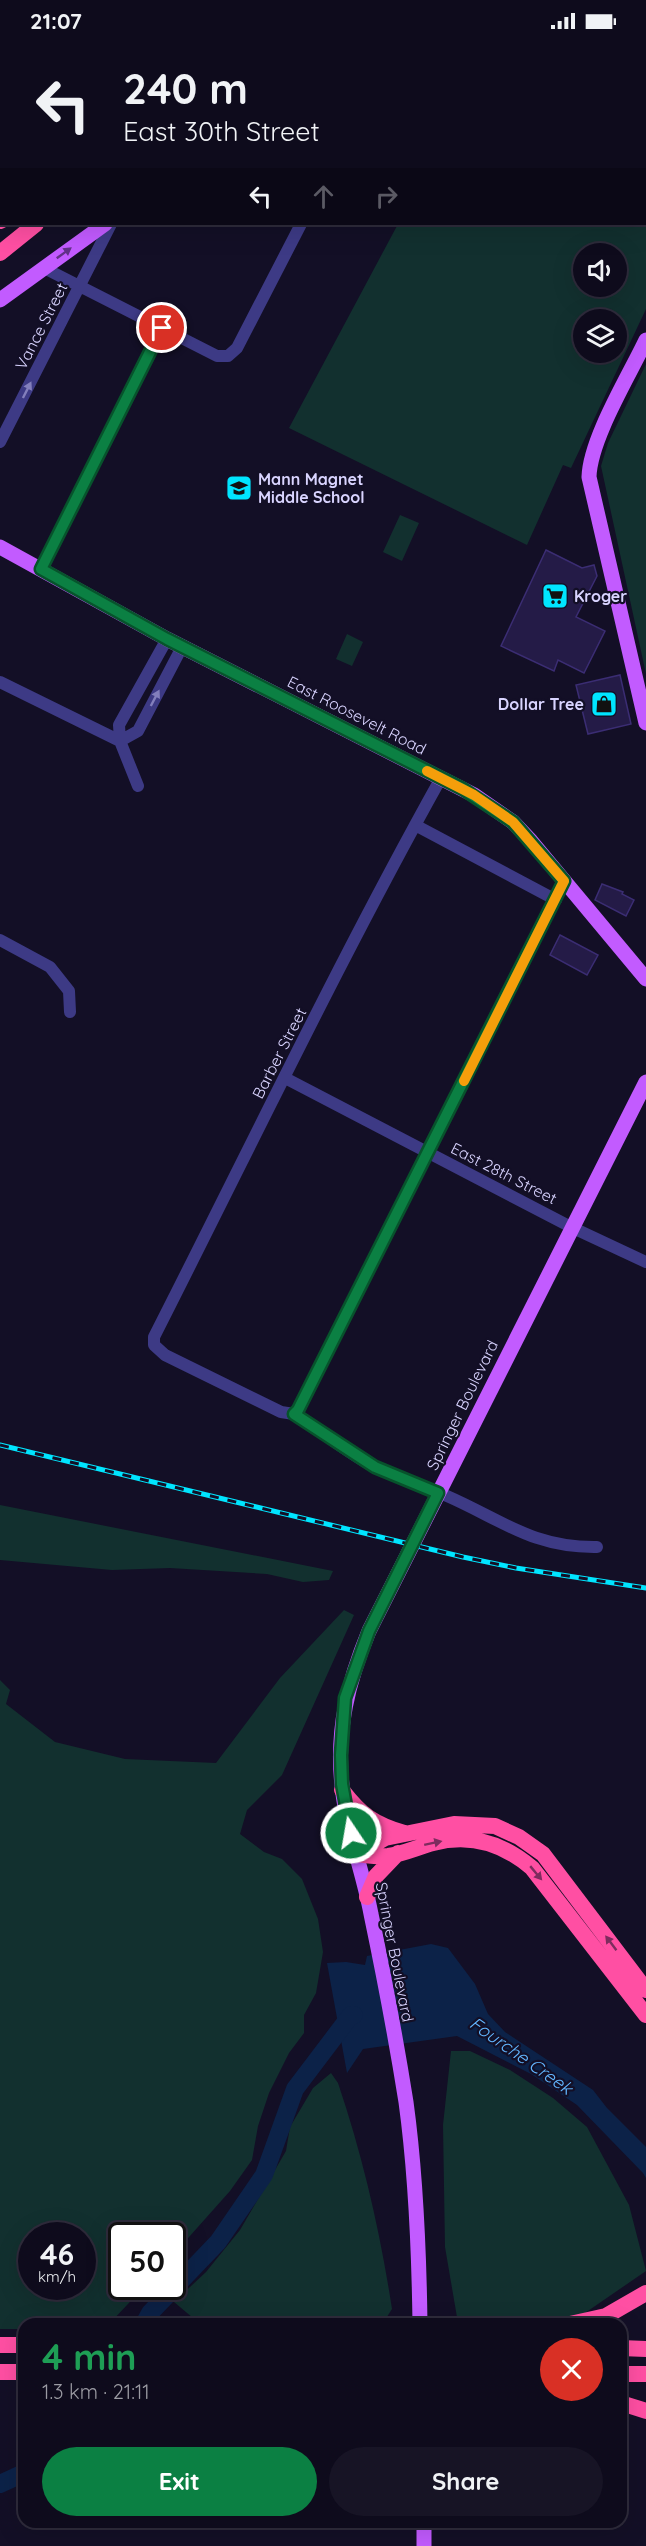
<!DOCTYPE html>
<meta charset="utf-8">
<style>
:root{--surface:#0e0b1c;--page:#171425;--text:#f1f3f6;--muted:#9b9ba3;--line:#2e2b3b;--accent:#0b8043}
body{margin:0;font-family:Quicksand,sans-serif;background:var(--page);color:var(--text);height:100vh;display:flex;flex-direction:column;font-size:22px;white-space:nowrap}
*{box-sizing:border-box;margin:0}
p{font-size:20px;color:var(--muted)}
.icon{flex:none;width:33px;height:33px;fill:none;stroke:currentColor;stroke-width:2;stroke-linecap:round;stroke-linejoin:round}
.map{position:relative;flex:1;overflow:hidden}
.panel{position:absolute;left:18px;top:2276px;width:609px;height:210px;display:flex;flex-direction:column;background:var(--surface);border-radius:18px;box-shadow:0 6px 24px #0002,0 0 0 2px var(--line)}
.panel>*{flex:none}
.top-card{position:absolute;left:0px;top:0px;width:646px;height:183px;box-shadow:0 6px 24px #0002,0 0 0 2px var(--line);background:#0e0b1c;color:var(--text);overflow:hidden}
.buttons{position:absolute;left:573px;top:201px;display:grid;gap:12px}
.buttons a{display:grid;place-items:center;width:54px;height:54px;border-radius:50%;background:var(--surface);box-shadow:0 6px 24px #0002,0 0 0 2px var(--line);font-size:30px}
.speed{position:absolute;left:18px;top:2180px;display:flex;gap:12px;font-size:30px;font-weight:700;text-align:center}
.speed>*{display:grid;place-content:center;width:78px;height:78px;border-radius:50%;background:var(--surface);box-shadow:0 6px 24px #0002,0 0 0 2px var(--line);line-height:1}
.speed small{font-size:15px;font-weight:400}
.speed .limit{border:3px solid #111;border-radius:9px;background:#fff;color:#111}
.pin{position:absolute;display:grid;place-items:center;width:51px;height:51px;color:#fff;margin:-26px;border:3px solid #fff;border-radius:50%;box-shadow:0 2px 6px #0007}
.me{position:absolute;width:66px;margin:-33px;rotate:348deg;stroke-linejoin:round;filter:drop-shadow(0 0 4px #0008)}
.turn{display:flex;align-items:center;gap:21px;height:126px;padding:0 24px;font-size:27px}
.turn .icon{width:78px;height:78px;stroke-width:2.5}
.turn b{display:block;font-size:42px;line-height:51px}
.lanes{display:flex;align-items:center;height:57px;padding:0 24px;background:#0003;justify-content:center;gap:30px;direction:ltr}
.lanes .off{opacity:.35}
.round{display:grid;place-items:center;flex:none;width:63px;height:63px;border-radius:32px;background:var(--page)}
.headline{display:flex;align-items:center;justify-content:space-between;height:102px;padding:0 24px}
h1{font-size:36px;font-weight:700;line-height:45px;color:#1e9e55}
.cta{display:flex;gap:12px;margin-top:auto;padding:12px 24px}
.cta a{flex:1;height:69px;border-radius:36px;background:var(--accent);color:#fff;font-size:24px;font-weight:700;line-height:69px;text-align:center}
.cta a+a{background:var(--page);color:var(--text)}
.status{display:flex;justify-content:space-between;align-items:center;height:42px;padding:0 30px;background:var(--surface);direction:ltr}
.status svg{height:16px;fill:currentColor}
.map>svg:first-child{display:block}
</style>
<div class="status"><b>21:07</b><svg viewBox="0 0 49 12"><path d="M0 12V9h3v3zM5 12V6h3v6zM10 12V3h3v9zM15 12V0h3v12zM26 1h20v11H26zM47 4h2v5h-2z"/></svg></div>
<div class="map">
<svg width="646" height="2504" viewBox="0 0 646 2504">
<rect width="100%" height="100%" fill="#130f26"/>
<path fill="#12302f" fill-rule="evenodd" d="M398,182L646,183V267L571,426L563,423L527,503L289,386ZM584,212H616V244H584ZM584,278H616V310H584Z
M646,322V632L601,424L608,401Z
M400,473L419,481L402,519L383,510Z
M347,592L363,600L352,624L336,617Z
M0,1463L333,1529L329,1538L303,1540L267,1532L170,1526L112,1528L0,1518Z
M344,1568L354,1573L282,1733L247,1768L240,1792L264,1810L282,1817L302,1837L318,1877L323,1910L316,1951L304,1973V1991L289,2011L269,2051L258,2084L252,2118L230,2149L173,2213L172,2193H122V2244H145L110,2281L24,2282V2287H0V1638L10,1648L6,1662L55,1700L125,1717L216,1721L280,1636ZM32,2193H82V2244H32Z
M451,2009H470L510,2028L553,2056L587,2085L629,2163L646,2229L582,2273L527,2281H458L445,2205L443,2083Z
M331,2031L338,2041C363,2115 380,2189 392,2267L383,2281H199L174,2260L206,2230L240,2188L286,2109L290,2085L313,2046Z"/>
<path fill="#0c2248" d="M431,1902L448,1906L475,1942L488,1972L505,1990L593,2048L607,2066L646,2105V2136L643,2131L577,2063L531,2032L457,1994L363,2007L347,2031L327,1921L346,1920L365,1923L367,1914Z"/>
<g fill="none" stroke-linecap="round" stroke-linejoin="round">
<path stroke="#0c2248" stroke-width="18" d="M144,2282L150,2271L218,2200L264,2133L295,2047L351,1973H354
M0,2442L24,2431"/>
</g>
<path fill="#241b47" stroke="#3b2d73" stroke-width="1.5" d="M546,508L582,526L594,523L597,534L576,575L605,589L584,631L558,618L554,629L501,604Z
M620,633L631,682L588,692L576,643Z
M602,842L623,850L622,852L634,858L626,874L595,858Z
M560,893L598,913L587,933L550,913Z"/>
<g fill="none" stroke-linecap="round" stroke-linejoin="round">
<path stroke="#3d3a85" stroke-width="12" d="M584,0L585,2
M19,2V0
M388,2L389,0
M0,22L2,23
M0,38L2,35
M645,105L646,107
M44,226L217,314H228L237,306L301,182
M0,400L111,182
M41,527L162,286
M0,640L120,699
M120,699L138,689L182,605
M441,736C339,919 249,1108 154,1295V1303L165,1313L281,1370L294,1372C321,1389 346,1410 374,1425C398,1437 423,1444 447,1454C502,1478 533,1506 597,1505
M138,744L120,699L119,683L167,597
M415,783L556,858
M0,898L50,925L69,949L70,970
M285,1036L571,1185L646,1220
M294,1372L298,1369L564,839"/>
<path stroke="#c25bff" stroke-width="15" d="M113,2L115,0
M325,2L327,0
M0,106L2,104
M0,258L105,182
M646,298C629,334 590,397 589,435L646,681
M0,505L167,597L474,753L513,780L531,799L646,937
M420,2282C419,2207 416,2133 406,2060C396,1997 384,1934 371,1872C363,1829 346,1787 342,1743C336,1688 348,1640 369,1589L646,1040
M424,2480V2504"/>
<path stroke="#ff4fa3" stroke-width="16" d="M180,2L182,0
M204,2L206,0
M240,2L241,0
M254,2L255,0
M0,179L2,178
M0,211L36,182
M342,1748C361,1773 374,1782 404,1791
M356,1812C366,1813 378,1815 388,1814C403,1812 418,1805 433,1801C471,1791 504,1802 532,1826L646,1973
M357,1812L385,1796L454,1782L495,1784L519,1795L543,1812L646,1948
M367,1855L376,1834L398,1811
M570,2282L606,2274L646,2251
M0,2303H24
M621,2306L646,2307
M0,2330H24
M621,2332H646
M621,2361L646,2369"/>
<defs>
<path id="rail" d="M0,1403L463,1515L516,1526L646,1546"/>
</defs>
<use href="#rail" stroke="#00e5ff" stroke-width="5"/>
<use href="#rail" stroke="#130f26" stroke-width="3" stroke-dasharray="9" stroke-linecap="butt"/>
</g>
<defs><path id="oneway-solid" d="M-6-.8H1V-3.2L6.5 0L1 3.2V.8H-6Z" transform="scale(1.5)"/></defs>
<use fill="#623188" href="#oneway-solid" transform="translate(64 211) rotate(-36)"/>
<g fill="#837fbc">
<use href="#oneway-solid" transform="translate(27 348) rotate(-63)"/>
<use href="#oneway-solid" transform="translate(155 656) rotate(-62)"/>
</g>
<g fill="#7d2c5e">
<use href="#oneway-solid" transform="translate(433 1801) rotate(-12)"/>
<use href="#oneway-solid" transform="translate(536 1831) rotate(50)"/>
<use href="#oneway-solid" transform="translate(611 1901) rotate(-127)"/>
</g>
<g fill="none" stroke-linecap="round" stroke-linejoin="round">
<defs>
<path id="route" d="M162,286L41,527L167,597L463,747L513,780L564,839L298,1368L294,1372L375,1425L438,1451L369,1589L345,1656L341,1713L342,1742L351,1791"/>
</defs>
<use href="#route" stroke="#07532c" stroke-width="15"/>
<use href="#route" stroke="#0b8043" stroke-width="10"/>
<path stroke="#f59e0b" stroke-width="10" d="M427,729L474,753L513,780L564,839L464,1039"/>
</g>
<defs>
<symbol id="school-square" viewBox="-11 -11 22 22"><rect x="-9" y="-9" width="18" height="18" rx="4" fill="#00e5ff" stroke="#130f26"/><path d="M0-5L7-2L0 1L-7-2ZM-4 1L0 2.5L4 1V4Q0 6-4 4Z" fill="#111"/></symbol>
<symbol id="supermarket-square" viewBox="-11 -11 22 22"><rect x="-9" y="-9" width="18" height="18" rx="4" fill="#00e5ff" stroke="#130f26"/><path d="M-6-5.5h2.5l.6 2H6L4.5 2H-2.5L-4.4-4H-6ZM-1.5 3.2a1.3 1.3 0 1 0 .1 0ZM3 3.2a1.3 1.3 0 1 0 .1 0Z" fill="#111"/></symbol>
<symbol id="shop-square" viewBox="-11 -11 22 22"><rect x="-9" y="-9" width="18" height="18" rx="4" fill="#00e5ff" stroke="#130f26"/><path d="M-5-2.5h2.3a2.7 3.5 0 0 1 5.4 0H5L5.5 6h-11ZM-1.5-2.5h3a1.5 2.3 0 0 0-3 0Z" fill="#111"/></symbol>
</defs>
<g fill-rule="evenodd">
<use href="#school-square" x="224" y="431" width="30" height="30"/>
<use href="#supermarket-square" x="540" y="539" width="30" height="30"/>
<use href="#shop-square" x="589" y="647" width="30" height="30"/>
</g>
<g text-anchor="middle" stroke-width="4.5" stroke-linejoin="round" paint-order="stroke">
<g font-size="16" fill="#d9d4ff" stroke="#130f26">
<text transform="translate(41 284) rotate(-63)" y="6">Vance Street</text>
<text transform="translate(357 673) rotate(27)" y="6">East Roosevelt Road</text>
<text transform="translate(279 1011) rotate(-63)" y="6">Barber Street</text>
<text transform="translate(504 1131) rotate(27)" y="6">East 28th Street</text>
<text transform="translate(462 1363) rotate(-64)" y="6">Springer Boulevard</text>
<text transform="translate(395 1910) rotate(79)" y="6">Springer Boulevard</text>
</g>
<g font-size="16" font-weight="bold" fill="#d9d4ff" stroke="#130f26" text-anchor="start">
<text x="258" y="443">Mann Magnet<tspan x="258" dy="18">Middle School</tspan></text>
<text x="574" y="560">Kroger</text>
<text x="584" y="668" text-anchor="end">Dollar Tree</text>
</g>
<g font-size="18" font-style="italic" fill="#62b6ff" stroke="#130f26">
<text transform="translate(521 2014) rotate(35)" y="6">Fourche Creek</text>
</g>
</g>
</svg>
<div class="buttons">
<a><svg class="icon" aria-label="sound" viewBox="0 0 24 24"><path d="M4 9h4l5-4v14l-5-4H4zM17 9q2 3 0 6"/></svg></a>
<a><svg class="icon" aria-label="layers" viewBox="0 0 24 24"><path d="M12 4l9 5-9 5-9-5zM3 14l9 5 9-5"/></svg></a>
</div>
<div class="speed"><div>46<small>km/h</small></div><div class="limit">50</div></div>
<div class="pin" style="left:162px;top:286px;background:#d93025"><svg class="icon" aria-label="arrive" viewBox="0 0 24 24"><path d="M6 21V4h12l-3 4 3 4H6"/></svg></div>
<svg class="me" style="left:351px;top:1791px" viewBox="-20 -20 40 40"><circle r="17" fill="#0b8043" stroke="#fff" stroke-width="3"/><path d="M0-11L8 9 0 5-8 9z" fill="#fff"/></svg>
<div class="top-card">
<div class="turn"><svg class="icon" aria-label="left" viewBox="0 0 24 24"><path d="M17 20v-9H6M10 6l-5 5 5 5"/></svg><div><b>240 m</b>East 30th Street</div></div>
<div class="lanes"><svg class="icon" aria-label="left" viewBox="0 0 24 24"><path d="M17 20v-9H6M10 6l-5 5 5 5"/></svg><svg class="icon off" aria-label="ahead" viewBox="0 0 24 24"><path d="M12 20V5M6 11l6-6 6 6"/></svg><svg class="icon off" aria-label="right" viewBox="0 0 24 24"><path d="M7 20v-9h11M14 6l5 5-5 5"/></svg></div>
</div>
<section class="panel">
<div class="headline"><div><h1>4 min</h1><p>1.3 km · 21:11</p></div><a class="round" style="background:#d93025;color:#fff"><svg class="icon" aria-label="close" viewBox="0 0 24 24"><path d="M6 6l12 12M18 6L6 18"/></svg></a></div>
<div class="cta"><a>Exit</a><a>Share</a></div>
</section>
</div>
